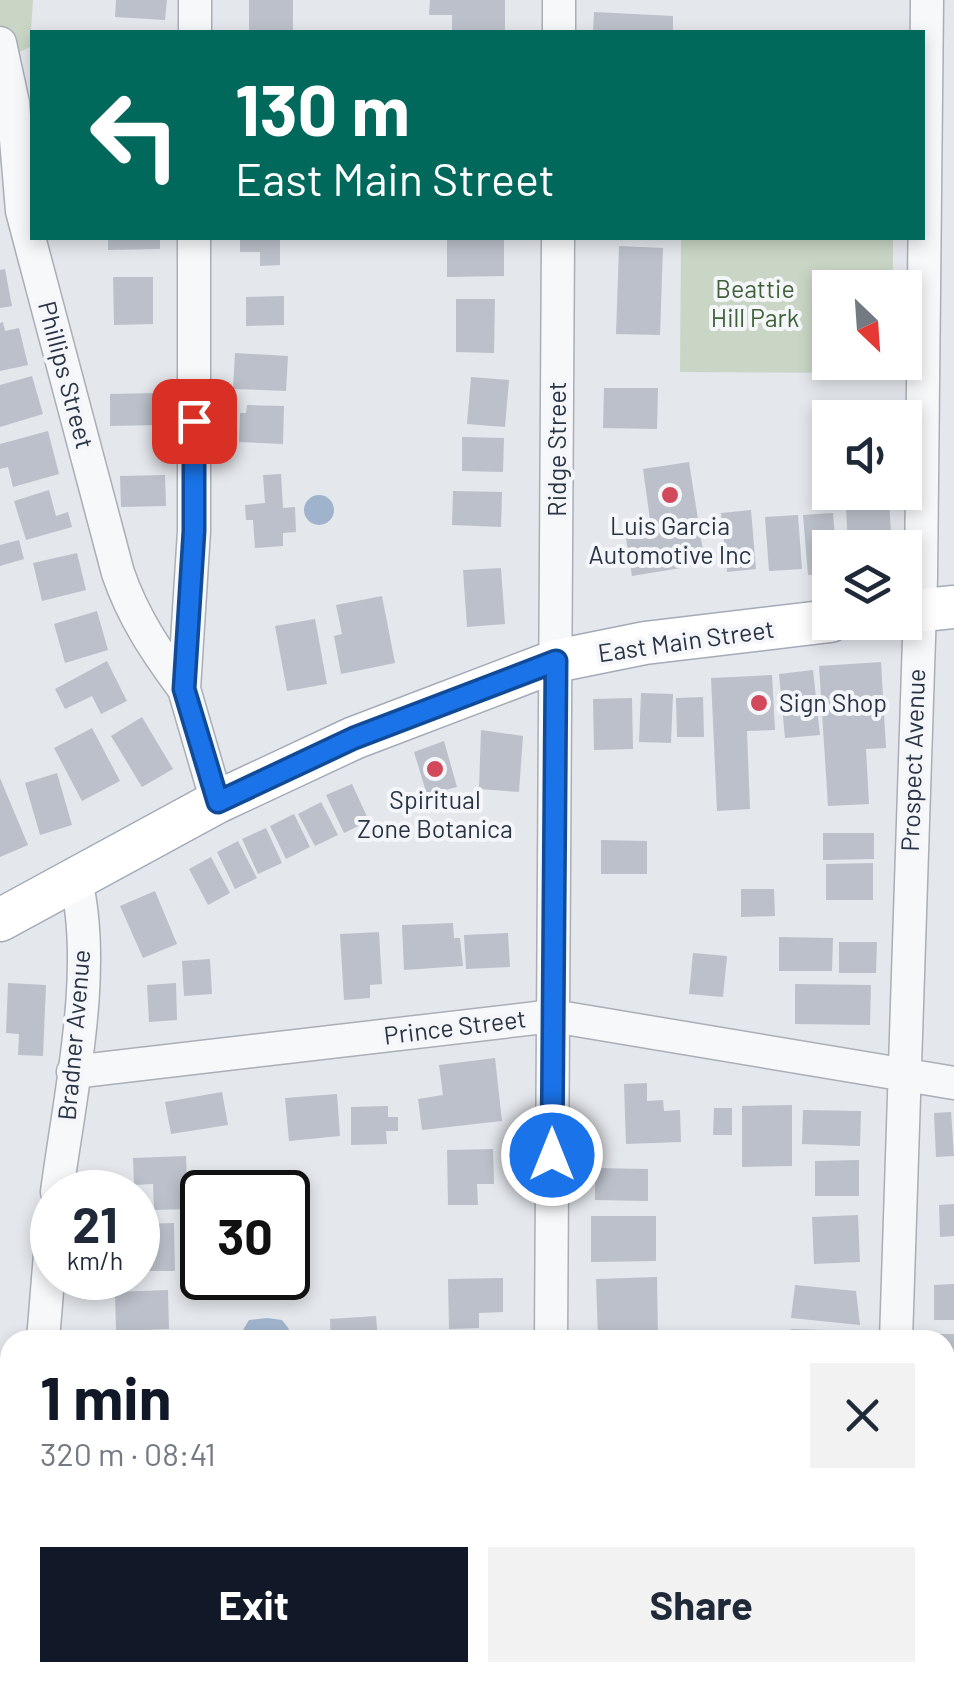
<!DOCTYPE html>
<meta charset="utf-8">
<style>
:root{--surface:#fff;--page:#f2f2f3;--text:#1f2937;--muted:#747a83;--accent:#111827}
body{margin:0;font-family:Barlow,sans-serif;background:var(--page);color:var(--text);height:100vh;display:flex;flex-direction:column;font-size:38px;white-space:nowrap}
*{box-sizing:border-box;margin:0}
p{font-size:32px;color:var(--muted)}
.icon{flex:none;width:55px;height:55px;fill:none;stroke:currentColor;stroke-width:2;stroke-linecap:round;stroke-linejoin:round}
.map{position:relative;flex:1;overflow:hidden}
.details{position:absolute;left:0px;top:1330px;width:955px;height:352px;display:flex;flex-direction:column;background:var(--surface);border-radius:30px 30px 0 0;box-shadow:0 5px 15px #0003}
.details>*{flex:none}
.guide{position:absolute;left:30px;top:30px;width:895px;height:210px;border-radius:0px;box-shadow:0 5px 15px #0003;background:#00695c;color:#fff;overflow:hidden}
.needle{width:65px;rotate:155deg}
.buttons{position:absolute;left:812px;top:270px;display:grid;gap:20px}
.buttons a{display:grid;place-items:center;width:110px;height:110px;border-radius:0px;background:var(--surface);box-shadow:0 5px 15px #0003;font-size:50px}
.speed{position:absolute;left:30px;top:1170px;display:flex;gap:20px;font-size:50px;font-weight:700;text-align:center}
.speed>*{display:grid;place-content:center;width:130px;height:130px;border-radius:50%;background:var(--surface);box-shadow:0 5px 15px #0003;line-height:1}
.speed small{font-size:25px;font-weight:400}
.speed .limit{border:5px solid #111;border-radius:15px;background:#fff;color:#111}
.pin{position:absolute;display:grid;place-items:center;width:85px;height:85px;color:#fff;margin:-42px;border-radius:20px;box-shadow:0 5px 15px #0006}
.me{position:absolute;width:110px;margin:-55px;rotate:0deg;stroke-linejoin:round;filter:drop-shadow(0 0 8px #0008)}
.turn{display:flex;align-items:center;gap:35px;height:210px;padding:0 40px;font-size:45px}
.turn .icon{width:130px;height:130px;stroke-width:2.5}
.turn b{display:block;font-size:70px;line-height:85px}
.round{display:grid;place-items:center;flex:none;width:105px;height:105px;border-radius:0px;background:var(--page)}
.summary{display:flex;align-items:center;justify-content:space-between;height:170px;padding:0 40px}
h1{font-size:60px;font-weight:700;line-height:75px;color:var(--accent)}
.primary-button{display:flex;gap:20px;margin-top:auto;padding:20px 40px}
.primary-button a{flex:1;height:115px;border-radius:0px;background:var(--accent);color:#fff;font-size:40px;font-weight:700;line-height:115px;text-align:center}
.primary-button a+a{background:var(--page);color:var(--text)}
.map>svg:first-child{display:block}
</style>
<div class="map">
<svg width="954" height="1681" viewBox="0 0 954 1681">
<rect width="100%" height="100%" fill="#e4e7ec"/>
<path fill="#c9d6c5" d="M0,0H33L30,47L0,61Z
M681,238H893V287L830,288V362L893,363V373L680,372Z"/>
<path fill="#9fb4cc" d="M304 510a15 15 0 1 1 30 0a15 15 0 1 1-30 0Z
M267,1318L282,1320L289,1329L284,1339L247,1340L243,1330L249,1320Z"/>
<path fill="#bbc0ca" d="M116,0H167L165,20L115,17Z
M249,0H293V30H249Z
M430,0H505V32H452V15H429Z
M594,12L673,16V32H593Z
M108,238H160V249L108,250Z
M240,238H280V265L260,266V252H240Z
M447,238H504V276L447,277Z
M619,246L663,248L660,335L616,334Z
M5,269L12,306L0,308V270Z
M113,277H153V324L114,325Z
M284,296V325L246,326V297Z
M456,299H495L494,353L456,352Z
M3,322L5,331L19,328L28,365L0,371V323Z
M235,353L288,356L286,391L233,389Z
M32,376L43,414L0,427V385Z
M471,377L509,380L505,427L467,424Z
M604,388H658L657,429L603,428Z
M156,393L157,425L110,426V394Z
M247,405L284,406L283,444L239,442L240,413H246Z
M48,431L59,474L13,487L8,467L0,469V444Z
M462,437L504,438L503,472L462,471Z
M689,462L705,564L632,576L624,525L650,520L643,469Z
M281,474L283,508L295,507L296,532L283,533V546L255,548L253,520H246L245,505L265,503L263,475Z
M165,475L166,506L121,507L120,476Z
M49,490L56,516L68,512L72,527L26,540L14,501Z
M453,491L502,492L501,527L452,525Z
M889,501L892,548H848L846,504Z
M751,510L756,569L727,572L721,513Z
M833,513L836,548H830V573L808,575L803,515Z
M798,515L802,569L769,571L765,517Z
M19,540L24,559L0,566V545Z
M77,553L86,590L42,601L33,563Z
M501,568L505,624L467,627L463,570Z
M382,596L395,663L341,674L334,636L342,634L336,605Z
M97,611L108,650L65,663L54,624Z
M315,619L327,684L287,691L275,626Z
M107,661L127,701L101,714L92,696L65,709L55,689Z
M881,662L886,748L866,749L869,804L828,806L819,666Z
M813,670L820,735L785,738L779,674Z
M772,675L775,730L747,731L750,809L717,811L711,678Z
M641,693L673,694L671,743L639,742Z
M703,697L704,737H677L676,698Z
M632,698L633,749L594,750L593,699Z
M142,717L173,769L142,787L111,736Z
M92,728L120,781L82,801L54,748Z
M481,730L523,736L519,792L479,789Z
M444,741L457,787L427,795L414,752Z
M57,773L72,825L40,835L25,783Z
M0,778L28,845L0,857Z
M352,784L369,821L344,833L326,795Z
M321,802L338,835L315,846L298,814Z
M294,814L310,847L286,859L270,826Z
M266,828L282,863L258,874L242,839Z
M823,833H874V859L823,860Z
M601,840L647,841V874H601Z
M238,841L257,878L235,889L217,852Z
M211,857L230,893L208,905L189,869Z
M873,863V900H826V864Z
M741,889H774L775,916L741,917Z
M155,891L177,944L143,958L120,906Z
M453,923L454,938H460L463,966L404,970L402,925Z
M379,932L382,984L370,985V998L344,1000L340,934Z
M508,933L510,967L466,969L464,935Z
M779,937L833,938L832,971H779Z
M839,942H877L876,973H839Z
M693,953L727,956L723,997L689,994Z
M210,959L212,994L184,996L182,961Z
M8,983L46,985L43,1056L18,1055L19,1034L6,1033Z
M176,983L177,1020L149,1022L147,985Z
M795,984L871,985L870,1025L795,1024Z
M495,1058L502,1121L422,1130L418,1099L443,1095L439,1065Z
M647,1083V1101L663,1100L664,1111L680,1110L681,1142L626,1144L624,1084Z
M222,1092L228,1125L171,1134L165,1102Z
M337,1094L340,1136L289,1141L285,1098Z
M792,1105V1166L742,1167V1106Z
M388,1106V1117H398V1131H386L387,1144L351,1145V1107Z
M714,1108H732V1135H713Z
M803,1110L861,1111L860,1146L802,1144Z
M951,1112L954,1156L936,1157L934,1113Z
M493,1149L494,1184H477L478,1205H448L447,1150Z
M186,1156L188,1209L154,1210L153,1184L134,1185L133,1158Z
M859,1160V1196H815V1161Z
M595,1168L648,1169V1201L595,1200Z
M954,1204V1236L940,1237L939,1205Z
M858,1215L860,1262L814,1264L812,1217Z
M591,1216H656V1261L591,1262Z
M174,1223L175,1271H138V1241H142V1224Z
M657,1277L658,1340H598L596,1279Z
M503,1278V1312L479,1313V1328L449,1329L448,1279Z
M954,1284V1320H934V1285Z
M795,1285L856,1291L860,1325L791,1318Z
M168,1290L169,1329L116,1331L115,1292Z
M376,1316L378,1340H331L330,1319Z
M791,1329L858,1331L857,1340H791Z
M940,1334H954V1379H945V1340H940Z
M945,1399H954V1437H945Z
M949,1452H954V1497L948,1496Z
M945,1513H954V1557H945Z
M945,1569H954V1635H950V1609H945Z
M75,1672H112V1681H75Z
M435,1672H489V1679L435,1681Z"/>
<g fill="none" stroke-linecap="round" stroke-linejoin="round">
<defs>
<path id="minor" d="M195,32V0
M559,32V0
M0,43L13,103L22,211L118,573C133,617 156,651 184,689
M194,238V531L184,689L217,802
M73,1072L553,1016L954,1083
M57,1192C69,1099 99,968 75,877
M43,1340L52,1230
M551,1340L558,238
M896,1340L921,578L927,0
M14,1681V1672
M549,1681V1672
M887,1681V1672"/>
<path id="major" d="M905,612L954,607
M0,920L217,802L354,738L556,661L645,643L830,621"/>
</defs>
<use href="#minor" stroke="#a9aeb7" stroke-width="35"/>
<use href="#major" stroke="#a3abb8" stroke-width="45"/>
<use href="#minor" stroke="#f7f8fa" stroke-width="32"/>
<use href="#major" stroke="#fff" stroke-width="42"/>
</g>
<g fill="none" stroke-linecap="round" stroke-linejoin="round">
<defs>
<path id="route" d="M194,421V531L184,689L218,802L354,738L556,661L552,1155"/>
</defs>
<use href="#route" stroke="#114b97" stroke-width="25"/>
<use href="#route" stroke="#1a73e8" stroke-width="18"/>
</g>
<g fill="#d1495b" stroke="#f4f6f9" stroke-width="4">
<circle cx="670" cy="495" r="10"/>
<circle cx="759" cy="703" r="10"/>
<circle cx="435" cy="769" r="10"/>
</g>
<g text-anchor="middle" stroke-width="8" stroke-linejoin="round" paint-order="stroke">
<g font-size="25" fill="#3f6138" stroke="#f4f6f9">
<text x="755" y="298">Beattie<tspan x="755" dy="29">Hill Park</tspan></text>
</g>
<g font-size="25" fill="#2b3445" stroke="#f4f6f9">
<text transform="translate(66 375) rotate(75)" y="9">Phillips Street</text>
<text transform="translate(557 449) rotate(-90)" y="9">Ridge Street</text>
<text transform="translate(686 641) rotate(-8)" y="9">East Main Street</text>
<text transform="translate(913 760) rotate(-88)" y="9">Prospect Avenue</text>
<text transform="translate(455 1027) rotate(-7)" y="9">Prince Street</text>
<text transform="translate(74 1035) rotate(-85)" y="9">Bradner Avenue</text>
</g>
<g font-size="25" fill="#2b3445" stroke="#f4f6f9">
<text x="670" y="535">Luis Garcia<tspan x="670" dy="29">Automotive Inc</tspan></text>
<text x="779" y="712" text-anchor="start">Sign Shop</text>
<text x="435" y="809">Spiritual<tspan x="435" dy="29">Zone Botanica</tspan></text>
</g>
</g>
</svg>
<div class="buttons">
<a><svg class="needle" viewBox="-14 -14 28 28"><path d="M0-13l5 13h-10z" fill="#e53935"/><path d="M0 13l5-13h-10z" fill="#747a83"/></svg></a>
<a><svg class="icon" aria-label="sound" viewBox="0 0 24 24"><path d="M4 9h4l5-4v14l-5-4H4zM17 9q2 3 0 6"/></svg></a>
<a><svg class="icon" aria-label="layers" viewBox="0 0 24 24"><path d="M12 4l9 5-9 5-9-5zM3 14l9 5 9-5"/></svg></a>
</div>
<div class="speed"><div>21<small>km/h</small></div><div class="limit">30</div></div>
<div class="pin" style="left:194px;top:421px;background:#d93025"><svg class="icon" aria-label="arrive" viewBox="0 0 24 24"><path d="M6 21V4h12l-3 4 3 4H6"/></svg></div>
<svg class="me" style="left:552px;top:1155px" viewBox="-20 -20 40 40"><circle r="17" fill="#1a73e8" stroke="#fff" stroke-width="3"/><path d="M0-11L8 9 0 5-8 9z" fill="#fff"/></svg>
<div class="guide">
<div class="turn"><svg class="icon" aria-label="left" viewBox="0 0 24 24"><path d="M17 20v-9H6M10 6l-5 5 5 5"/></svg><div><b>130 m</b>East Main Street</div></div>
</div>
<section class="details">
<div class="summary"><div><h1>1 min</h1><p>320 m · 08:41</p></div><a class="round"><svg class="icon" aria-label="close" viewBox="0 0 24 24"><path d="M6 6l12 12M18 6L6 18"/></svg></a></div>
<div class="primary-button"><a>Exit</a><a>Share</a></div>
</section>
</div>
